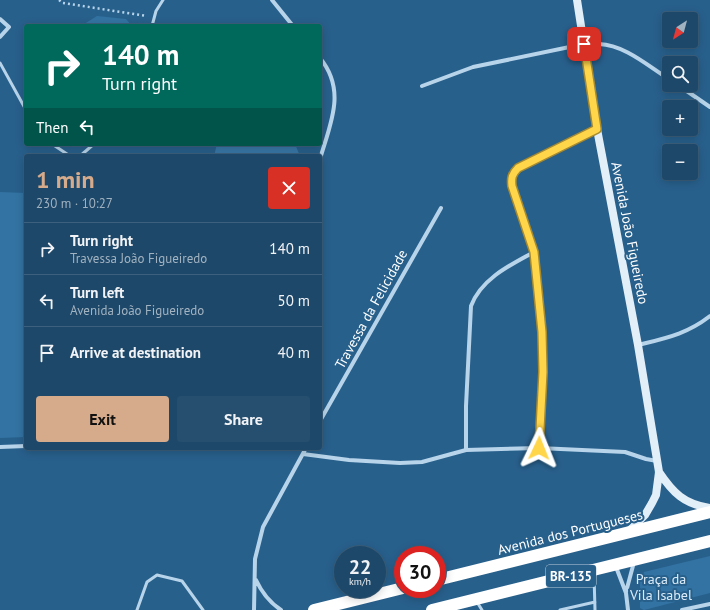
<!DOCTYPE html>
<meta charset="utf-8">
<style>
:root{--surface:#1e4869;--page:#264f6f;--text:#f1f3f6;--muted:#a1b2c0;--line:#3c607d;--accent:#d6ab8b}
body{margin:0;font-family:"PT Sans",sans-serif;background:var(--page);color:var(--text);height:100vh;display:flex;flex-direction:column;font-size:15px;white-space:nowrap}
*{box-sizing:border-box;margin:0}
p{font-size:13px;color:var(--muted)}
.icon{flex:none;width:22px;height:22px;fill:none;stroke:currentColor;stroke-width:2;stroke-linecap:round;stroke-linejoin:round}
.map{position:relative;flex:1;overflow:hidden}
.side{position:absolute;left:24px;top:154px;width:298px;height:296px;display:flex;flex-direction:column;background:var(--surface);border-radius:4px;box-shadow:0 2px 10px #0003,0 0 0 1px var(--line)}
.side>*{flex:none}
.hud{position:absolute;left:24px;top:24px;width:298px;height:122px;border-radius:4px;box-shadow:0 2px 10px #0003,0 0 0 1px var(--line);background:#00695c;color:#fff;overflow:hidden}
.needle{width:26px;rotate:216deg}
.tools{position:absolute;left:662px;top:12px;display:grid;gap:8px}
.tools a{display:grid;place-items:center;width:36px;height:36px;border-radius:4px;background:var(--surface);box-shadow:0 2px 10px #0003,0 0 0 1px var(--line);font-size:20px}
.speed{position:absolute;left:334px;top:546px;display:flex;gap:8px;font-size:20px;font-weight:700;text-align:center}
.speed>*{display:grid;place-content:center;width:52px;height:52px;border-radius:50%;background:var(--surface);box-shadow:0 2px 10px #0003,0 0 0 1px var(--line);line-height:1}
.speed small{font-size:10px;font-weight:400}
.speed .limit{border:6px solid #d22;background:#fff;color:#111}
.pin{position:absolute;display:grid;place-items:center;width:34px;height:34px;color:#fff;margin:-17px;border-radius:8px;box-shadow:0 2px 6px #0006}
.me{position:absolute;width:44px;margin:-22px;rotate:2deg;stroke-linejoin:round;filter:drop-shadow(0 0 3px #0008)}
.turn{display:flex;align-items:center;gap:14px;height:84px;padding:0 12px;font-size:18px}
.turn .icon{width:52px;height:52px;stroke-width:2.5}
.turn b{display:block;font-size:28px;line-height:34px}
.then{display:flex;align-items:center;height:38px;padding:0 12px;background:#0003;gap:8px;font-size:15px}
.round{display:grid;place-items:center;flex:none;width:42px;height:42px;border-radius:4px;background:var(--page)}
.head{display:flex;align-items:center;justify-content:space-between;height:68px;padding:0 12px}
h1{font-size:24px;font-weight:700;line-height:30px;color:var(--accent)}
.primary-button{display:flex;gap:8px;margin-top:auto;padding:8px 12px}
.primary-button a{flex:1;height:46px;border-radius:4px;background:var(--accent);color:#111;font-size:16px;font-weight:700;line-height:46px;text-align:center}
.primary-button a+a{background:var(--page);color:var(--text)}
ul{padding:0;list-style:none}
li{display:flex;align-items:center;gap:12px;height:52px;padding:0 12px;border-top:1px solid var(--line)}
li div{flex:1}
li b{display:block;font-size:15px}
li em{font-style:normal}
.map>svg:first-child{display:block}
</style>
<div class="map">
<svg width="710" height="610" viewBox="0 0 710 610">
<rect width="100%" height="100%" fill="#28608c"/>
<path fill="#3373a3" d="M97,16L126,19L132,26H81Z
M0,192L26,193V437L0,438Z
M710,556V593L644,610L640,608V579L644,572Z"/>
<path fill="#3978a8" d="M217,144H295L300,156H214Z"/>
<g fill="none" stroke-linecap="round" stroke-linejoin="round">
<path stroke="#b7d4ea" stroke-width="2.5" stroke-dasharray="2 3" stroke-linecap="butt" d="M59,0L63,3L147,16"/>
<path stroke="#b7d4ea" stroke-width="3" d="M152,26L156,11L163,0
M0,63L26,110
M52,144L70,156
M80,156L94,144
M594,574L595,610
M477,602L482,610
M137,610L147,582L157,575L182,581L203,610
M560,610L595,602"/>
<path stroke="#b7d4ea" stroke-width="4" d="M272,0L293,26
M0,19L9,27L0,37
M320,58C347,91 330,124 320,159
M678,85L710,107
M422,86L473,67L584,44C589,44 594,43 599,44C625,45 648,66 669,79
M638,345C666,338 687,334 710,316
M320,421L441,208
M0,447L26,446
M539,448L543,372L542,332L534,252L512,186C511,178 512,174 518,168L597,129
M466,450V406L471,306C481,279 510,265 534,252
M303,454L349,460L400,463L422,462L466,450L539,448L625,452L646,459L657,461
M616,567L626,593L628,610
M256,580C262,593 269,602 281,610
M626,592L634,562
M254,610L255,559L263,527L306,448
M682,610L710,604"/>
<path stroke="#e2eef8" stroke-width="8" d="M577,0L597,129L638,345L659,472L656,495L652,503L645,515L628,532
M659,472C673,493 684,504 710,508"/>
<path stroke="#fff" stroke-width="12" d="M437,580L710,512
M314,610L403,588
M432,610L710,541"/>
</g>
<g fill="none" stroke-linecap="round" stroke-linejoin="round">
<defs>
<path id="route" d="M539,448L543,372L542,332L534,252L512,186C511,178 512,174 518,168L597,129L584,44"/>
</defs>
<use href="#route" stroke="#a68a30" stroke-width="10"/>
<use href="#route" stroke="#ffd54a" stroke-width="7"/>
</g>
<g text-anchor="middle" stroke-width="4" stroke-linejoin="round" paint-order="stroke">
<rect fill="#28608c" stroke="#becfdc" stroke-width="1" x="546" y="565" width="50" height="22" rx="3"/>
<g font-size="13" font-weight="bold" fill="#fff">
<text x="571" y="581">BR-135</text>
</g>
<g font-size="14" fill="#fff" stroke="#28608c">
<text transform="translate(630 233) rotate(79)" y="5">Avenida João Figueiredo</text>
<text transform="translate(371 309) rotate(-61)" y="5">Travessa da Felicidade</text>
<text transform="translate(570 532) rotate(-14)" y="5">Avenida dos Portugueses</text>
</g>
<g font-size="14" fill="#dbecf8" stroke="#28608c">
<text x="661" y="584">Praça da<tspan x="661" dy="16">Vila Isabel</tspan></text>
</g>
</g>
</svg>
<div class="tools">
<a><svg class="needle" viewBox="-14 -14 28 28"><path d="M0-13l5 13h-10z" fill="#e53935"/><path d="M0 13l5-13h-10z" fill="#a1b2c0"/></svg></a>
<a><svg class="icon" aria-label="search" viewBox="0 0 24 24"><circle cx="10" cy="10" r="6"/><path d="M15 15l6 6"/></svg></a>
<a>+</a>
<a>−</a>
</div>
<div class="speed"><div>22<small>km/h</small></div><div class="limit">30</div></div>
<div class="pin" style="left:584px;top:44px;background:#d93025"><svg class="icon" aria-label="arrive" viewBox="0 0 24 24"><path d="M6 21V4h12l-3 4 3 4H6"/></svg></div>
<svg class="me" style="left:539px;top:448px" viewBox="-20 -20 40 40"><path d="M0-17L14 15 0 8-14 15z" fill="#ffd54a" stroke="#fff" stroke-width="4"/></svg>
<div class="hud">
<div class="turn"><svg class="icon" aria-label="right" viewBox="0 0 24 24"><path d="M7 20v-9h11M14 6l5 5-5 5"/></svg><div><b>140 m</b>Turn right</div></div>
<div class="then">Then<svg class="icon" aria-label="left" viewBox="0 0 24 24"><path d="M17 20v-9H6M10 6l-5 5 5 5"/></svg></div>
</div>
<section class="side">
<div class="head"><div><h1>1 min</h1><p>230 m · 10:27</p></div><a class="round" style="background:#d93025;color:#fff"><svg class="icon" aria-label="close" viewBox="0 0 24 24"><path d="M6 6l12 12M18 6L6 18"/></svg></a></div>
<ul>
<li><svg class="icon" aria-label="right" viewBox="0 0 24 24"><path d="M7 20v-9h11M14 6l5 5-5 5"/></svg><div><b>Turn right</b><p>Travessa João Figueiredo</p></div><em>140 m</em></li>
<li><svg class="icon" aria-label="left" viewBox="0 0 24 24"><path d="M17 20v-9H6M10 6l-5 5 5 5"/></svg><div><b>Turn left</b><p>Avenida João Figueiredo</p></div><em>50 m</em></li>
<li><svg class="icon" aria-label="arrive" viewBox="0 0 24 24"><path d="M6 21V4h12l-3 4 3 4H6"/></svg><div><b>Arrive at destination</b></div><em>40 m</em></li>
</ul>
<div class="primary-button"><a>Exit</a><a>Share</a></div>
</section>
</div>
